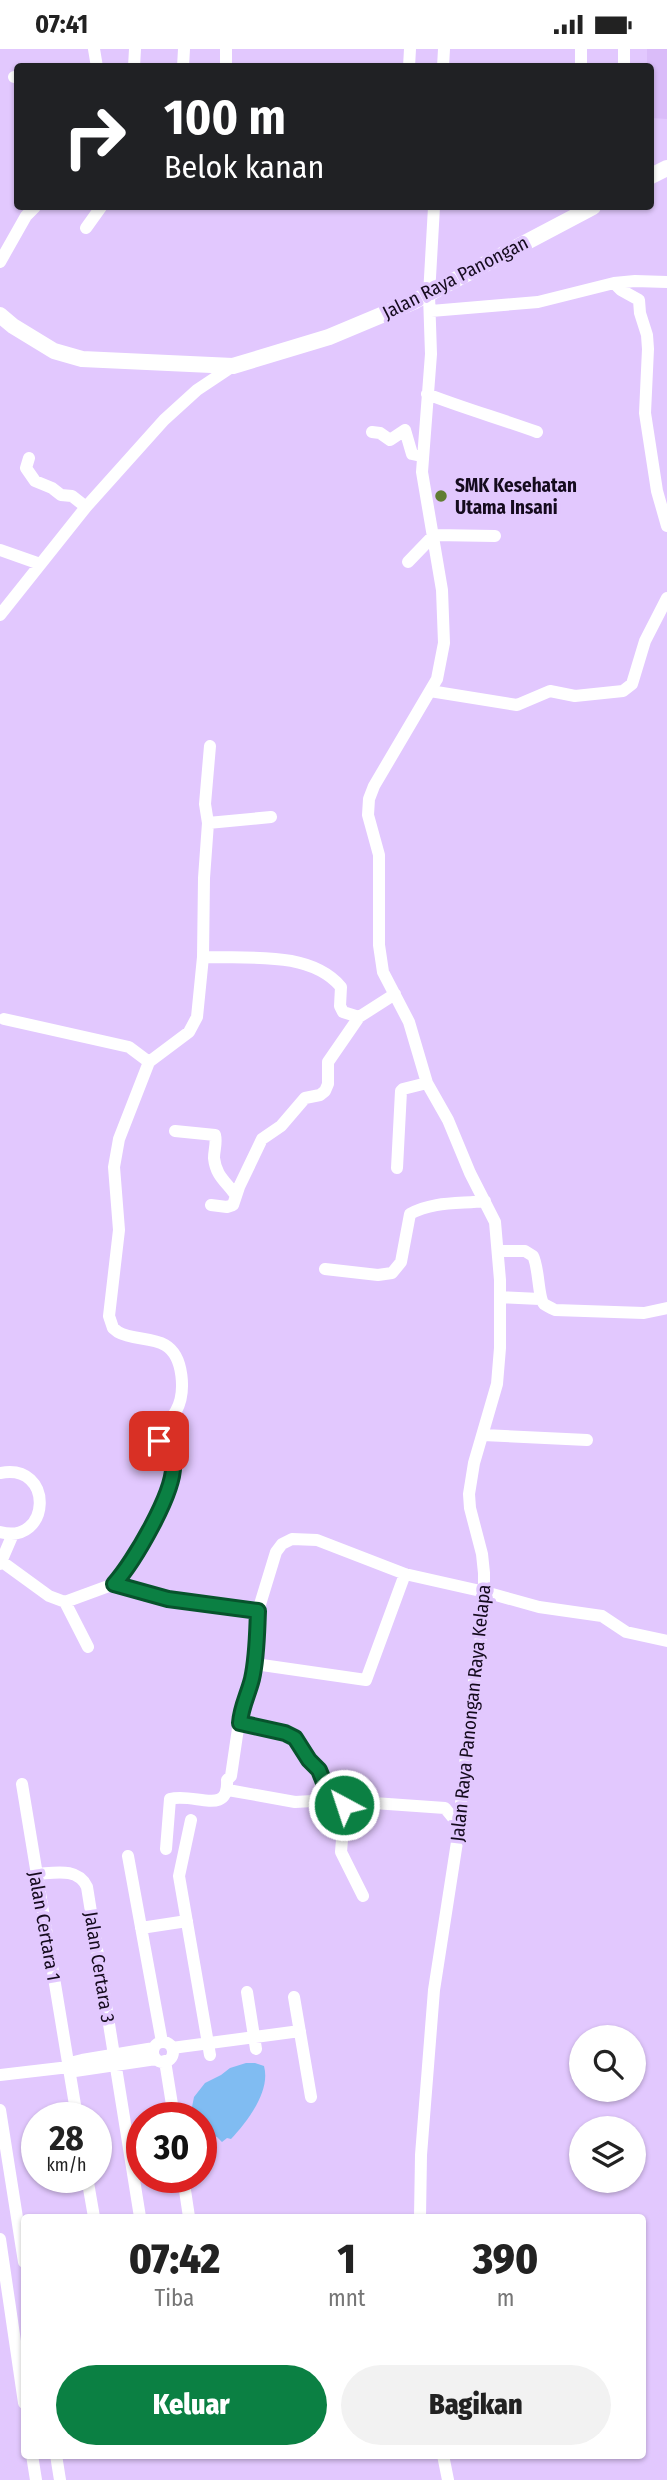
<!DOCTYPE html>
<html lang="id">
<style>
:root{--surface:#fff;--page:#f2f2f2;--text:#222;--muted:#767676;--accent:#0b8043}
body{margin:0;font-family:"Fira Sans Condensed",sans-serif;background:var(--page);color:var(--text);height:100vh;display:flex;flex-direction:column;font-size:26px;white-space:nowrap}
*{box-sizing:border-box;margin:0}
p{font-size:23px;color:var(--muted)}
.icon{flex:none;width:38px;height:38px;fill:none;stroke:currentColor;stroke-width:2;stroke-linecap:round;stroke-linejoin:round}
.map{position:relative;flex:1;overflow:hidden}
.details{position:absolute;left:21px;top:2165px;width:625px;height:245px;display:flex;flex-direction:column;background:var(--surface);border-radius:7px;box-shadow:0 2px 5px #0004}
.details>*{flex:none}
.guide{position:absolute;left:14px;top:14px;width:640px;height:147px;border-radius:7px;box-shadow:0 2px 5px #0004;background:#202124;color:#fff;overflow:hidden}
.fabs{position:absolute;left:569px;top:1976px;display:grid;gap:14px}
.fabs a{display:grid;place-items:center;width:77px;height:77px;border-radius:50%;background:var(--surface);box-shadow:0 2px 5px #0004;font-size:35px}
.speed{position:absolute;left:21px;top:2053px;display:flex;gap:14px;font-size:35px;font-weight:700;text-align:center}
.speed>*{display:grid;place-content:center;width:91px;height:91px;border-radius:50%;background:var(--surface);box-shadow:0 2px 5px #0004;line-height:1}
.speed small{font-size:18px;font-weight:400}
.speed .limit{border:10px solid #d22;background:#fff;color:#111}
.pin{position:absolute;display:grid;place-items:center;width:60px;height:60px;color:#fff;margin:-30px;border-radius:14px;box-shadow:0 4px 10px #0006}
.me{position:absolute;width:77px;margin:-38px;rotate:320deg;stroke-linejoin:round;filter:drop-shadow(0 0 5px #0008)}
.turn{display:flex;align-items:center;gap:24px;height:147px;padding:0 35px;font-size:32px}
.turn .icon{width:91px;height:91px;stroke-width:2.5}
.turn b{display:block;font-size:49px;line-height:60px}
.eta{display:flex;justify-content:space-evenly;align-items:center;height:119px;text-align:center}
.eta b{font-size:42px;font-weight:800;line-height:49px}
.button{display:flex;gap:14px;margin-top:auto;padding:14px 35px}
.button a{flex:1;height:80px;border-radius:42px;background:var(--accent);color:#fff;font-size:28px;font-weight:800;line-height:80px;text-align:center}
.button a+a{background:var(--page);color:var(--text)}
.status{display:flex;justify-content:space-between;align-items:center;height:49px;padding:0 35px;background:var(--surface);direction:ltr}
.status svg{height:19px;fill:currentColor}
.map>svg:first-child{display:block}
</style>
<div class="status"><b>07:41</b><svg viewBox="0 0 49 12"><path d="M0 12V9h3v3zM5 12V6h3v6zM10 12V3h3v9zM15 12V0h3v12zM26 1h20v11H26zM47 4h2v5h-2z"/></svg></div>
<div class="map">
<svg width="667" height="2431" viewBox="0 0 667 2431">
<rect width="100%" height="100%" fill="#e2c8fe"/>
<path fill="#dabcf9" d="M647,0H667V70L651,69V18L647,17Z"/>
<path fill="#80bcf2" d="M246,2014H255L264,2017C271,2042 247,2073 231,2090L227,2089L222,2093L217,2088L201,2083V2068H190L194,2048L205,2034L221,2026L230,2019Z"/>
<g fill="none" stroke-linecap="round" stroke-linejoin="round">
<path stroke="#fff" stroke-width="12" d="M94,0L97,18
M134,18L135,0
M183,18L184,0
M226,18V0
M409,18L410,0
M443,18L444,0
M581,18V0
M624,18V0
M14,28H18
M86,179L101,158
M0,213L26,167L35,158
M614,234L621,241L639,251L640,264L647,286L648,300L645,364L657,442L667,477
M431,262L538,253L614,234L635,232L667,233
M427,345C463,359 501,370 537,383
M372,383L380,384L390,391L405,381L412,405L421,407
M29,409L26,419L35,432L52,439L61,446L72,447L86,458
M0,501L40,515
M408,513L434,486L495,487
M0,566L86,458L164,371L197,341L233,317
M430,642L517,656L550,642L575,647L623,642L632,635L645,592L667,549
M210,697L205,755L208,774L271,768
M203,908C247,910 310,901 341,938L340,957L343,963L359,968
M4,970L129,998L149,1013
M175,1082L215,1086C217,1094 214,1101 214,1109C216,1128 227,1133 236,1147
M397,1119L401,1042L403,1040L427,1034
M211,1156L227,1158L233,1156L239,1138L262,1090L281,1077L305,1049L320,1046L325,1042L328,1035V1013L359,968L395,945
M499,1202H525L533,1207C539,1218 538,1249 544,1255C547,1257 551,1259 555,1261L644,1264L667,1259
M325,1220L378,1226L392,1224L401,1213L410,1165C433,1152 460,1155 485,1152
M500,1248L540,1250
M483,1386L587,1391
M0,1424C55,1413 51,1497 0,1483
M1,1512L49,1547L65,1553L114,1535L133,1510L166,1445L173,1427L171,1407L154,1385C160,1376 171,1372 176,1362C186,1344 184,1307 165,1296C151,1288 132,1291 118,1283L113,1279L109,1267L119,1181L114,1118L119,1090L149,1013L189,983L197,968L203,908L204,829L208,774
M0,1515L13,1485
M114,1535L168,1550L258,1562
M65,1553L88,1598
M255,1615L366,1631L405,1525
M240,1674L285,1684L294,1689L309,1711L319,1721L331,1751
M22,1735L77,2068
M228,1741L295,1753L331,1751L445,1759L458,1775
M343,1752L344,1766L341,1803L363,1847
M191,1771L179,1827L210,2006
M166,1800L170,1750C194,1743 229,1768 227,1731L231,1727L241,1659L251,1633L255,1615L258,1562L276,1503L282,1495L292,1490L317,1491L405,1525L485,1543L539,1558L602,1567L626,1583L667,1592
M128,1807L162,1993
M37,1825C54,1824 78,1818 87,1838L140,2168
M141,1879L187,1872
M247,1943L256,2000
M294,1948L311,2048
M153 2003a10 10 0 1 1 20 0a10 10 0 1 1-20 0Z
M172,1999L300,1982
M165,2012L174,2068
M69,2018L74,2013L82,2011L154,1999
M0,2026L69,2018L75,2022L156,2010
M0,2061L24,2213
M87,2128L94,2168
M183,2128L189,2168
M420,2168L421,2106L434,1941L457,1793L473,1639L484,1568V1524L482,1505L470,1459L469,1445L474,1414L497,1335L500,1299V1231L495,1173L470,1124L448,1071L427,1034L409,973L383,923L379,896V806L368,766L369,750L374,737L437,630L444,594L442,541L422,423L431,305L429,246L434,158
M0,2190L24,2354
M32,2406L36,2431
M56,2406L60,2431
M443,2406L448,2431"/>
<path stroke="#fff" stroke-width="16" d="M651,127L667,119
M0,266L13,277L54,302L82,310L233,317L329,288L415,252L593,158"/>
</g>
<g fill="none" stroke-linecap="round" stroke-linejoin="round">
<defs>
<path id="route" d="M159,1392C166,1398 172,1404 173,1414C176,1442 133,1514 114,1535L168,1550L258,1562C257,1585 257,1608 252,1630C248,1646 241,1658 240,1674L285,1684L295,1689L309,1711L319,1721L331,1751L343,1752L344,1756"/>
</defs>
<use href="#route" stroke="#07532c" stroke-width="18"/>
<use href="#route" stroke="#0b8043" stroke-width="12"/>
</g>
<circle fill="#607d32" stroke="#e2c8fe" stroke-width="2.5" cx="441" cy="447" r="7"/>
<g text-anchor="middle" stroke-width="7" stroke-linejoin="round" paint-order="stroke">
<g font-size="19" fill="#150b1e" stroke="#e2c8fe">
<text transform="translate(455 228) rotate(-27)" y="7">Jalan Raya Panongan</text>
<text transform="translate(470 1664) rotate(-84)" y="7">Jalan Raya Panongan Raya Kelapa</text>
<text transform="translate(45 1877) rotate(80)" y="7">Jalan Certara 1</text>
<text transform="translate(100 1918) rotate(81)" y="7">Jalan Certara 3</text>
</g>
<g font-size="19" font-weight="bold" fill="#150b1e" stroke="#e2c8fe" text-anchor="start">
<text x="455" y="443">SMK Kesehatan<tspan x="455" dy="22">Utama Insani</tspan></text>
</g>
</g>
</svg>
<div class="fabs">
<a><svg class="icon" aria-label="search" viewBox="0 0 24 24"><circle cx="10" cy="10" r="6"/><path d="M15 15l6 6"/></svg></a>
<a><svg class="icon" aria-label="layers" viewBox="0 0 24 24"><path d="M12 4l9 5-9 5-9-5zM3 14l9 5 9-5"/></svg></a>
</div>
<div class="speed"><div>28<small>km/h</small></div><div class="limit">30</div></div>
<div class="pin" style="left:159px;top:1392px;background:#d93025"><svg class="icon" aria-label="arrive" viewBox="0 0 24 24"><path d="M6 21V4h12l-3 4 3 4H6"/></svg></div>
<svg class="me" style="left:344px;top:1756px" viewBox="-20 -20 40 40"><circle r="17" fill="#0b8043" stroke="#fff" stroke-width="3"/><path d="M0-11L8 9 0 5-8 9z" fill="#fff"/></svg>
<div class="guide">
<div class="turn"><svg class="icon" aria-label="right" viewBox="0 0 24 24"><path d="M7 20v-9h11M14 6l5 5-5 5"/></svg><div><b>100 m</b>Belok kanan</div></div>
</div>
<section class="details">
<div class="eta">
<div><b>07:42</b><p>Tiba</p></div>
<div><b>1</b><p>mnt</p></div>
<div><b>390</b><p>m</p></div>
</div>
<div class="button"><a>Keluar</a><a>Bagikan</a></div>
</section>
</div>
